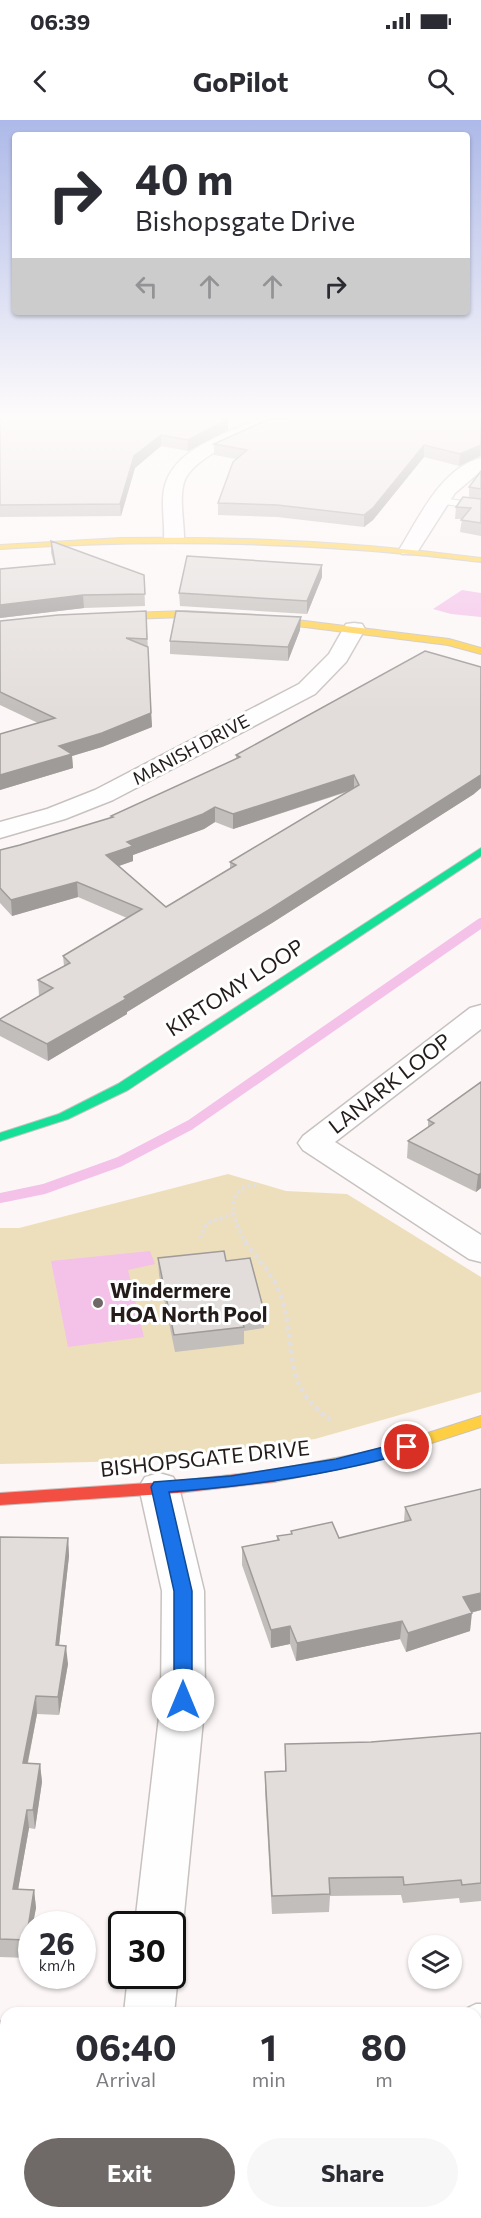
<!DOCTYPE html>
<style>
:root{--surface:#fff;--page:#f7f7f7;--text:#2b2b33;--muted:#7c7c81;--accent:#6f6967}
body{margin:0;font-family:Commissioner,sans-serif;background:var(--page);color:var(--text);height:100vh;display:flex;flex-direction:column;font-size:22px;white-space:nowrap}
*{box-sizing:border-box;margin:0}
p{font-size:20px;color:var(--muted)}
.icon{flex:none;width:33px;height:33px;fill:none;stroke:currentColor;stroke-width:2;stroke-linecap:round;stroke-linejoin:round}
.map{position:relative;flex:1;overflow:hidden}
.drawer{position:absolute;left:0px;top:1887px;width:482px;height:212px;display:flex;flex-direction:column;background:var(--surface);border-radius:18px 18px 0 0;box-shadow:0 2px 4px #0004}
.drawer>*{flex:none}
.banner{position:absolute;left:12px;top:12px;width:458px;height:183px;border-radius:6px;box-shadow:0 2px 4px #0004;background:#fff;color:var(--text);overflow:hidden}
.buttons{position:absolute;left:408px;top:1815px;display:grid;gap:12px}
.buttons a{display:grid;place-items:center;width:54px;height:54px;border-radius:50%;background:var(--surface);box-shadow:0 2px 4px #0004;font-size:30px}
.speed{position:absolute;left:18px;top:1791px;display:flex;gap:12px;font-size:30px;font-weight:700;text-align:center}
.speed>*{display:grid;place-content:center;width:78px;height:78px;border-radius:50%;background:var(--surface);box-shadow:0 2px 4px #0004;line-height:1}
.speed small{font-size:15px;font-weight:400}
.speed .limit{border:3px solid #111;border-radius:9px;background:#fff;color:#111}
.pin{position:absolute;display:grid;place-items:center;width:51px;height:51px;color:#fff;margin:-26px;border:3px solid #fff;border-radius:50%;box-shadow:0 2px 6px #0007}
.me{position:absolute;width:66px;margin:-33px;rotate:0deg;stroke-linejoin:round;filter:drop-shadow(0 0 4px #0008)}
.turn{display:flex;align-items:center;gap:21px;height:126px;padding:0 24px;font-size:27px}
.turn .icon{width:78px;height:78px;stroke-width:2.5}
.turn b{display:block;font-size:42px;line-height:51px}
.lanes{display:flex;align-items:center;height:57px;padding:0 24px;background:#0003;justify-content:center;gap:30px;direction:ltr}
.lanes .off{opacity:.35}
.eta{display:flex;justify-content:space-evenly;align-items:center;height:102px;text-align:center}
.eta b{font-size:36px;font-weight:700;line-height:42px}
.button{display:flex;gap:12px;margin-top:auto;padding:12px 24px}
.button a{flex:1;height:69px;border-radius:36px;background:var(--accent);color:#fff;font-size:24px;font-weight:700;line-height:69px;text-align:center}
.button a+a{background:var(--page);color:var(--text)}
.status{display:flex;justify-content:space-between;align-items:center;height:42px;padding:0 30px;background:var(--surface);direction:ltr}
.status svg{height:16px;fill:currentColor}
header{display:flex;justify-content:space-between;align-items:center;height:78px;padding:0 24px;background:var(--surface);font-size:27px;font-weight:700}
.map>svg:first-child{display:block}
</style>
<div class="status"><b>06:39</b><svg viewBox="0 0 49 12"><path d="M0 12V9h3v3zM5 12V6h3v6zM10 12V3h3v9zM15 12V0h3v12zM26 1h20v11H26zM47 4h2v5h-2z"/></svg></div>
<header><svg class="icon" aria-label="back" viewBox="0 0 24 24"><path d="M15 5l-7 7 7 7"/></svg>GoPilot<svg class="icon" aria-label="search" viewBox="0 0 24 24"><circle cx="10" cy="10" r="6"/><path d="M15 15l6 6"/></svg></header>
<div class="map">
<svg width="481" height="2098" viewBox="0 0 481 2098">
<rect width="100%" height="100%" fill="#fcf7f6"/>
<path fill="#eedfbc" d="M228,1054L286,1071L347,1074L481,1157V1272L315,1319L136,1341L0,1344V1108H19Z"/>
<path fill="#f4c1e9" d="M462,470L481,473V497L451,494L433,489Z
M150,1131L155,1144L128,1150L144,1217L68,1227L51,1141Z"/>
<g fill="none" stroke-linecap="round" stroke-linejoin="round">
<path stroke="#f4c1e9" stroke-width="10" d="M0,1078L44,1069L119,1042L190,1005L481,803"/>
<defs>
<path id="lane" d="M440,378L481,383V389L436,383L434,381Z"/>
<path id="street" d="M261,298H284L281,302C255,313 194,334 184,362C179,379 184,401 184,418L181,422H167L164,418C165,401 160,378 166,362C179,326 230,312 261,298Z
M481,338V351L455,373L416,434H402L399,430C419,398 441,348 481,338Z
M354,503L362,504L365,509L346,542L315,574L113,680L65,699L0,718V702L47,689L95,670L299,564L329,534L346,504Z
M481,885V909L335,1022L481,1115V1142L469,1139L303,1030L298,1023L303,1016L470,888Z
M159,1353L173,1357L179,1367L204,1471L205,1580L183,1804L176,1819L172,1821V1804H135L161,1580L162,1471L139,1367L145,1357Z
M172,1844L178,1856L174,1893H124L128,1856H172Z
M476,1884H481V1932H476V1893H457Z
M92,2092H147V2098H91Z"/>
<path id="fast" d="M481,728V736L128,970L68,999L0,1021V1013L59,994L118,964Z"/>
<path id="slow" d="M121,418C242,416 361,422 481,438V442C319,422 163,418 0,429V425Z
M186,491L257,495L449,519L481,528V534L448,525L257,501L186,497L100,500L96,497L100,494Z
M481,1296V1307L373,1342L274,1362L268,1360L266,1356L268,1352L274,1350L372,1331Z"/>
<path id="jam" d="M274,1350L280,1352L282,1356L280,1360L274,1362L178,1373L0,1385V1373L178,1361Z"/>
</defs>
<use href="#lane" stroke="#c7c2c0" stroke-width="2"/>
<use href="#street" stroke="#c7c2c0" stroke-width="3"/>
<use href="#fast" stroke="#c7c2c0" stroke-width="2"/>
<use href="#slow" stroke="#c7c2c0" stroke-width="2"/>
<use href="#jam" stroke="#c7c2c0" stroke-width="2"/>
<path stroke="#e1dfdf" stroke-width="4" stroke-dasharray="3 3" stroke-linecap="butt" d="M200,1118L207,1103L234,1094
M247,1123C233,1104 221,1065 258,1065"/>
<path stroke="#e1dfdf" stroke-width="4.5" stroke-dasharray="4 4" stroke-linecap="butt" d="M245,1122C258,1140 274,1155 281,1176C298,1228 279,1267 334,1302"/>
<use href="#lane" fill="#fffefe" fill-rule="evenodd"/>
<use href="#street" fill="#fffefe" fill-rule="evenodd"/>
<use href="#fast" fill="#16e098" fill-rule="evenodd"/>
<use href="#slow" fill="#ffcf43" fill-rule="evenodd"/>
<use href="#jam" fill="#f24e42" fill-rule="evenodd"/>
</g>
<path fill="#c2bebb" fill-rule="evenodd" d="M0,298L228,299V310L188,331L161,326L135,348L121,396L0,397Z
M481,298V336H480L459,346L424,337L373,400L364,407L277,397L218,395V383L236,339L214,335V324Z
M481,351V416L460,412L462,399H455L456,387L469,378V367Z
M51,421L144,455L145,486L84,488L0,498V449L54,444L51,433Z
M322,445V457L307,494L180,486L179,473Z
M146,491L152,607L102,627L72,636L73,648L0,670V614L38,603L0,585V501Z
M300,510L288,541L170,534V521Z
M236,635L474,674L272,803L127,892V894L48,941L0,916V899L39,876L38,860L64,846L63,836L127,798L78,777L12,796L0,783V730L20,725L111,698V696L236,639ZM350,671L230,742V749L166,787L119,746L133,741V735L204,709L215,702L233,709Z
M481,962V1068L476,1072L407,1038L408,1021L428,1007V1000Z
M158,1138L226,1141L264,1191V1208L244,1211V1224L175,1232L159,1155Z
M405,1387L481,1490L471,1493L470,1511L406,1532L400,1519L296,1541L290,1524L271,1528L242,1445V1427L277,1420V1416L291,1414V1411L339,1418L404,1402Z
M0,1417L68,1418L69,1436L59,1525L68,1544L59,1595L37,1594L28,1643L40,1644L42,1662L35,1709L29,1708L18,1769L34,1770L36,1788L32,1804V1815L28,1838L0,1837Z
M481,1613V1781L460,1783L459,1778L403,1783L401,1775L330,1776L329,1792L272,1794L265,1670V1652L285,1651V1624L371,1622Z"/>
<path fill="#9e9b99" d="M228,299V310L188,331V320Z
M161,315V326L135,348L121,396L120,384L134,336Z
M424,325V337L373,400L364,407V395Z
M481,325L480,336L459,346L460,334Z
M322,445V457L307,494V481Z
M83,475L84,488L0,498V485Z
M301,497L300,510L288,541V527Z
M151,593L152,607L102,627L72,636L73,648L0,670V655L59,626Z
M354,655V669L233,709V694Z
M481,655V668L474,674L272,803L127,892V894L48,941L47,924Z
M215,687V702L204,709L133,735V741L107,750L106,735L127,722Z
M77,762L78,777L12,796L11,780Z
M481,1053V1068L476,1072L478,1055Z
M68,1418L69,1436L57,1543L56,1525Z
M481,1473V1490L461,1495L463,1477Z
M472,1493L470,1511L406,1532L408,1513Z
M402,1501L400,1519L296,1541L297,1523Z
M290,1506V1524L271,1528V1510Z
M66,1526L68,1544L59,1595L58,1577Z
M36,1576L37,1594L24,1661L23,1643Z
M40,1644L42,1662L35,1709L33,1690Z
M27,1690L29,1708L15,1787L13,1769Z
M34,1770L36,1788L33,1804H32V1815L28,1838L26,1820Z
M6,1914V1946L0,1980V1951Z"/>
<path fill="#e2ddda" stroke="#9e9b99" stroke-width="1.5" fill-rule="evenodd" d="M0,298H224L228,299L188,320L161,315L134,336L120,384L0,385Z
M271,298H481V325L460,334L424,325L373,388L364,395L277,385L218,383L233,342L247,330L214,324Z
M481,351V369L469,367Z
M463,377L481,379V403L461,400L471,388L456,387Z
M51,421L144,455L145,474L83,475L0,485V449L55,444Z
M187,436L322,445L307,481L179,473Z
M146,491L147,519L126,518L148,527L151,593L102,613L59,626L72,634L0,655V614L55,598L0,572V501L58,495Z
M176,491L301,497L288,527L170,521Z
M425,531L481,547V655L272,788L124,877L126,879L47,924L0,900V899L53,868L38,860L70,843L63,836L142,789L77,762L11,780L0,768V730L20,725L113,697L111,696L240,637L236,635ZM354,655L359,665L230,742L236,745L166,787L106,735L133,726L127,722L203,694L215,687L233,694Z
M481,962V1053L478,1055L408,1021L434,1003L428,1000Z
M224,1131L226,1141L250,1138L264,1191L240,1194L244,1207L174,1215L158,1138Z
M481,1369V1473L463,1477L472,1493L408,1513L402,1501L297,1523L290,1506L271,1510L242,1427L279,1420L277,1416L292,1414L291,1411L332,1402L339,1418L411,1400L405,1387Z
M0,1417L68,1418L56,1525L66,1526L58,1577L36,1576L23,1643L40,1644L33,1690H27L13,1769L34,1770L26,1820L0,1819Z
M481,1613V1763L462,1765L461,1760L404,1765L403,1757L329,1758L330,1774L272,1776L265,1652L286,1651L285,1624L371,1622Z
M0,1901H6V1914L0,1951Z
M476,2014H481V2098H227V2092H476Z"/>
<linearGradient id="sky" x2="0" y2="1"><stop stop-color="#adb9e8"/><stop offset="0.5" stop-color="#fefbfb"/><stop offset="1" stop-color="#fefbfb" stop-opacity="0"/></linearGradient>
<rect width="481" height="592" fill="url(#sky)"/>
<path fill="#1a73e8" stroke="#114b97" stroke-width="1.5" d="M407,1321L413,1323L415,1327L413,1331C333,1355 251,1366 169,1372L192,1471V1580L189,1585L183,1587L176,1585L174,1580V1471L151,1367L154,1362L231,1356L336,1339Z"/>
<circle fill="#6f6967" stroke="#fff" stroke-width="2" cx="98" cy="1183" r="6"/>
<g text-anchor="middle" stroke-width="6" stroke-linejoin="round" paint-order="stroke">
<g font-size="18" fill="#231c1a" stroke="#fff">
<text transform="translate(191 630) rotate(-28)" y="6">MANISH DRIVE</text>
</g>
<g font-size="21" fill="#231c1a" stroke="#fff">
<text transform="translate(235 868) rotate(-33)" y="7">KIRTOMY LOOP</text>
<text transform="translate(390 964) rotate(-38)" y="7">LANARK LOOP</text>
<text transform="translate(205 1339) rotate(-6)" y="7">BISHOPSGATE DRIVE</text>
</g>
<g font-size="21" font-weight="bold" fill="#231c1a" stroke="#fff" text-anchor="start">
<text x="110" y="1178">Windermere<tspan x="110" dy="24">HOA North Pool</tspan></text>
</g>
</g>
</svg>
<div class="buttons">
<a><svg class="icon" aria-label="layers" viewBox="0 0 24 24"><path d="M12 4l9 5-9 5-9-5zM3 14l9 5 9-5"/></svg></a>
</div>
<div class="speed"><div>26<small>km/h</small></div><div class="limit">30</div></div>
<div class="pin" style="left:407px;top:1327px;background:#d93025"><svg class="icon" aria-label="arrive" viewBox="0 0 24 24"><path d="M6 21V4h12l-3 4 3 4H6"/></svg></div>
<svg class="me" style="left:183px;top:1580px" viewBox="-20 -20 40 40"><circle r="19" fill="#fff"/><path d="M0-13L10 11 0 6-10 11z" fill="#1a73e8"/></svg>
<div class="banner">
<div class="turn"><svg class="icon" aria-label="right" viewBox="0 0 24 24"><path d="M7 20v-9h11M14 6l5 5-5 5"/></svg><div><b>40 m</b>Bishopsgate Drive</div></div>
<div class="lanes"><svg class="icon off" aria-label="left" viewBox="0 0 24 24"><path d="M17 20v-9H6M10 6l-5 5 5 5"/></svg><svg class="icon off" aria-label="ahead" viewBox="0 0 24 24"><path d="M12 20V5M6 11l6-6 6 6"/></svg><svg class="icon off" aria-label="ahead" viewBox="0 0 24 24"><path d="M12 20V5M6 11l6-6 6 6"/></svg><svg class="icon" aria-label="right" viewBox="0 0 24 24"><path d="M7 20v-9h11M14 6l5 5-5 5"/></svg></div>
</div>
<section class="drawer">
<div class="eta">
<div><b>06:40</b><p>Arrival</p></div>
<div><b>1</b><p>min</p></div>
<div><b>80</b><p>m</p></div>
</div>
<div class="button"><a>Exit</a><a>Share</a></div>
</section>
</div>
